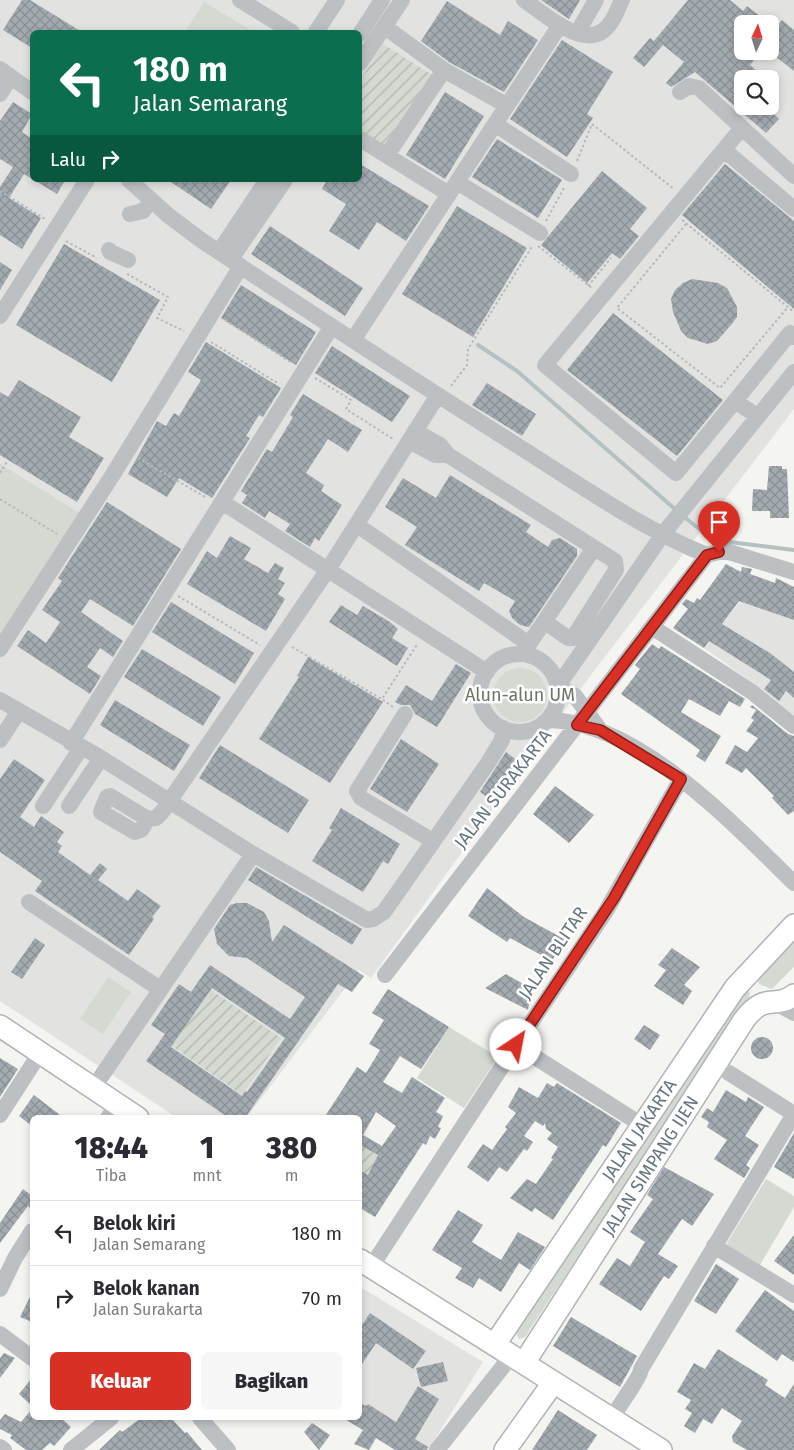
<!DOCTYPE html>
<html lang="id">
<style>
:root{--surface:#fff;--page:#f7f7f7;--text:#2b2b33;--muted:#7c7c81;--line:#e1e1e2;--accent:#d93025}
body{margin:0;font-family:"Fira Sans",sans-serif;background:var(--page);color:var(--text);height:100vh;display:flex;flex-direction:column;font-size:19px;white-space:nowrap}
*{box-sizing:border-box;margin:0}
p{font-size:16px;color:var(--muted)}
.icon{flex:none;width:28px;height:28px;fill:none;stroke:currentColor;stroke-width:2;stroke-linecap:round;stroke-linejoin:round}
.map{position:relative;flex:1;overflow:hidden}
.sheet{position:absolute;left:30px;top:1115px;width:332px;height:305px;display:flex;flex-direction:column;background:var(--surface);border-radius:8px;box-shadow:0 2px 8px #0003}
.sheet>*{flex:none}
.hud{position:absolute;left:30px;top:30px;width:332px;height:152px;border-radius:8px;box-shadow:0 2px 8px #0003;background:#0b6e4f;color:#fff;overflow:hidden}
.needle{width:32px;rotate:4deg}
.tools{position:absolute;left:734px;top:15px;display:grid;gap:10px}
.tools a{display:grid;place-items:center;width:45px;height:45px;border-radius:8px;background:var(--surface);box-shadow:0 2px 8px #0003;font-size:25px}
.pin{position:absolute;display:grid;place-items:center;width:42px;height:42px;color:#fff;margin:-51px -21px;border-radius:50% 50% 50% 0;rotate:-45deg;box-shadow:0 0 5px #0007}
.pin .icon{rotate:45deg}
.me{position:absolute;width:55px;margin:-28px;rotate:34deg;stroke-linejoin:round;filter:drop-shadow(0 0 4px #0008)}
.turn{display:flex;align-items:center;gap:18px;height:105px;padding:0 20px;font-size:22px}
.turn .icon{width:65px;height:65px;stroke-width:2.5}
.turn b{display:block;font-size:35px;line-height:42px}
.then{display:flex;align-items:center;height:48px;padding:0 20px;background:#0003;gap:10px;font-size:19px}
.eta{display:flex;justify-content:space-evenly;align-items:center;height:85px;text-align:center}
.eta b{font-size:30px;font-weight:800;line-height:35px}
.primary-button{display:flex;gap:10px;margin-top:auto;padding:10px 20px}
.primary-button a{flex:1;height:58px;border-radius:8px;background:var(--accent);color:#fff;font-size:20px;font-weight:800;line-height:58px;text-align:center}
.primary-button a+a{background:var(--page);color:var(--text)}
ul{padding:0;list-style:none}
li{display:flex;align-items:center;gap:15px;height:65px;padding:0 20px;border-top:1px solid var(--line)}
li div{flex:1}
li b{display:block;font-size:19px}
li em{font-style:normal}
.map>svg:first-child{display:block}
</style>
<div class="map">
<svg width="794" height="1450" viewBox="0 0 794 1450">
<defs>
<pattern id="garden-furrows" width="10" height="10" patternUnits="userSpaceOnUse" patternTransform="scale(1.25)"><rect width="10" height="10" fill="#d4d9d1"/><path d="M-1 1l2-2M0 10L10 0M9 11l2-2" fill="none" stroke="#b0b5af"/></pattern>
<pattern id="building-cross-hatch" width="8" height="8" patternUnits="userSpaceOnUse" patternTransform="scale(1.25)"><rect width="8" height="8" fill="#a4abb0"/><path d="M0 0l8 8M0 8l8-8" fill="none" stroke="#899094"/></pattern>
</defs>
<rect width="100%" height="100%" fill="#f4f4f1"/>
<path fill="#e2e3e1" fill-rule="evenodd" d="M0,0H794V409L575,696L371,978L359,970L247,1117H176L0,1001ZM742,24H770V51H742ZM32,32H360V180H32ZM742,79H770V106H742Z
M740,601L794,620V716L763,690L704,648Z
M362,1288L483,1362L428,1450H396L343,1418H360V1291Z"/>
<path fill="#d4d9d1" d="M204,2L254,32H185Z
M0,464L86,517L0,651Z
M493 695a27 27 0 1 1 54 0a27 27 0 1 1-54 0Z
M794,934V967L772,989L759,984L757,976Z
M108,977L131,992L103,1034L80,1019Z
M746,989L750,993L749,997L525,1337L519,1339L515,1331Z
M449,1027L498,1057L464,1108L417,1078Z
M766,1179L794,1196V1207L760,1265L728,1246L727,1243Z"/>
<path fill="url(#garden-furrows)" d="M383,44L432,75L387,147L360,131V80Z
M211,990L281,1038L242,1095L172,1046Z
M360,1145L378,1155L372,1167L380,1172L375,1179L360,1170Z"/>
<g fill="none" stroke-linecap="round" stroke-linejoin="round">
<path stroke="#b5c0c3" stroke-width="4" d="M478,345L517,371L676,510
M683,516L713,540L794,550"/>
</g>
<path fill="url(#building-cross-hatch)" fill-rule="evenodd" d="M22,0H30L82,32H32V48L3,30Z
M541,0H580L569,19Z
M688,0H730L743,11L747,6L770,24H742V51H762L750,65L758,72L752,79H742V106H765L779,119L766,133L695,72L671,87L666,83L684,62L663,45L644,67L633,58L650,38L654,41Z
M447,1L500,35L508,21L538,40L504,92L449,62L421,41Z
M782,20L794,30V71L770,52V24L775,28Z
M562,40L613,72L587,114L593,118L567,157L510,119Z
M445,92L484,116L445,179L406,155Z
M13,102L32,114L22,132L32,139V179L24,174L9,198L41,218L22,249L0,235V187L13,167L0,159V121Z
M497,139L562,180L538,218L472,177Z
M360,164L429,206L406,241L377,222L359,250L329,231L346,204L322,189L327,180H360Z
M725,164L794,221V309L682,215Z
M602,171L647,208L630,229L639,236L620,259L612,253L587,283L541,245Z
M34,180H65L57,194Z
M168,180H231L211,209Z
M457,206L527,248L473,337L402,294Z
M270,226L363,288L345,316L251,254Z
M64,244L160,300L112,382L16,325Z
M0,262L12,270L0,290Z
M692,279L718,283L727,288L737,307V317L731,325L717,341L708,344L688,338L681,331L673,312L671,299L675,290L683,283Z
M241,285L316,332L296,365L221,318Z
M613,313L723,400L677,456L567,370Z
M206,342L281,388L263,417L259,415L246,436L250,438L212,498L179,478L167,497L128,474L157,421L166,426L174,413L179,416L201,380L188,372Z
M332,346L410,396L392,422L315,373Z
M19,380L81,417L69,437L104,458L77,502L0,455V392L8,397Z
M487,383L536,414L522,436L472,405Z
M303,394L362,430L348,452L328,439L306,473L324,485L321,491L342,505L319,541L315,538L310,547L285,531L290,524L269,511L265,518L242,503L247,495L241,491L267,449L272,452L293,417L290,415Z
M769,466H782V469H787L789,518H770V511H752L753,489L767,490Z
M450,475L531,525L526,532L548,547L552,540L560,538L577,549V556L529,627L520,625L512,618L509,611L515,601L484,583L479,591L405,545L417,527L385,507L403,478L436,498Z
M107,502L181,549L133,626L90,599L81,612L123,641L113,657L100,648L87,667L101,676L90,694L17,646L28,630L46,643L60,622L42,610L62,581L58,578Z
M230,536L251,548L244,559L268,573L275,563L284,568L278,579L285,583L278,594L285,599L266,631L187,584L207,551L217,558Z
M726,564L741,572L742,567L752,569L750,574L775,583L776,578L794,587V620L739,601L722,624L770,653L794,672V698L786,691L779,701L764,689L771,680L709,641L704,648L673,628L688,609L682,604L686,599L694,603L697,598L700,600Z
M171,602L254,653L235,684L152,632Z
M341,605L357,615L363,606L390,622L398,629L392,638L408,648L397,666L329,622Z
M652,644L659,649L661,646L745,699L740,707L729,701L720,716L689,699L681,712L721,736L705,762L696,756L700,750L621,694L640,669L635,665Z
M142,649L221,697L203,726L124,677Z
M308,657L383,702L330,783L259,739L299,677L297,676Z
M456,664L471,673L437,727L415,714L410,705H401L395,702L406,685L432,701Z
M115,700L190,745L174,771L100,725Z
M752,705L788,734L794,736V811L788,815L772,798L774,796L746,768L742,773L725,763L735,745L747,752L758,738L746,731L754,720L751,718L756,710L750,707Z
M401,739L439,764L407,812L370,789Z
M220,745L309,800L288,833L199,778Z
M506,752L519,762L490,799L480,792Z
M14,759L45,780L20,817L34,827L41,816L64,832L57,842L62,846L58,852L90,875L100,863L107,869L98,880L128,901L137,889L161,906L152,917L154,919L129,955L35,891L42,881L0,852V779Z
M555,786L594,815L569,843L533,814Z
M341,808L400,844L388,864L383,861L363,892L312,861L332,830L329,828Z
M256,867L362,929L352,945L248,880Z
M487,888L524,917L564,939L552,961L510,938L507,942L468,916Z
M237,903H247L264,912L269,921L272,942L284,925L364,976L352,992L338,984L245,1118H229L146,1061L165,1034L151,1025L179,984L191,992L210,965L290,1019L305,997L247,958L229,956L217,944L214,929L230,905ZM212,988L285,1038L247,1092L245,1091L242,1096L171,1047Z
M35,938L45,945L22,979L11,972Z
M672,948L700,967L684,985L692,991L683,1005L654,986L666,970L658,965Z
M506,974L532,989L528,1010L485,988Z
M388,989L449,1027L421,1069L400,1056L383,1082L402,1093L412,1077L445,1098L436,1112L443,1116L438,1127L441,1128L435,1139L430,1136L426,1145L423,1143L375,1217L360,1208V1170L368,1175L378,1155L360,1145V1118H324L357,1067L366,1073L380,1050L369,1044L384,1020L372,1013ZM376,1112L396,1126L382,1146L363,1135Z
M644,1025L660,1035L650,1050L634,1039Z
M751 1048a11 11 0 1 1 22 0a11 11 0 1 1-22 0Z
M0,1058L18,1069L0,1097Z
M547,1083L554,1087L557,1083L621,1123L606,1147L603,1145L553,1220L535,1208L532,1212L510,1198L527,1179L536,1184L553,1159L551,1158L558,1147L547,1139L552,1133L546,1129L545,1123L543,1126L535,1121L524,1136L533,1142L527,1151L524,1149L507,1172L499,1167L488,1182L467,1167L483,1144L492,1150L507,1129L505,1127L516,1113L508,1107L519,1087L538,1098Z
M726,1090L746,1102L748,1097L764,1107L745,1136L759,1145L746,1165L750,1168L744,1178L714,1159L727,1140L707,1127L709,1122L701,1117L707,1108L713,1112Z
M34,1095L64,1118H32V1126L19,1116Z
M794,1133V1179L774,1167Z
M664,1167L714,1194L692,1226L682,1219L658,1254L678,1266L669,1279L664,1276L641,1311L599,1284L617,1258L630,1266L645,1242L630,1232L653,1199L647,1195Z
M23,1189L32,1196V1210L28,1206L0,1243V1223Z
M458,1210L483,1225L472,1242L501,1260L518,1232L545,1247L530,1270L519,1263L501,1292L479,1278L473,1288L455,1278L462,1268L432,1250Z
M794,1235V1275L774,1261Z
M716,1264L739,1279L716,1314L694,1301Z
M765,1290L794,1311V1362L782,1354L777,1361L735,1331Z
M32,1293V1322L20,1317Z
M370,1313L426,1351L413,1369L376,1343L360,1367V1328Z
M571,1317L637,1356L620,1387L553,1346Z
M718,1349L768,1380L765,1385L785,1398L794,1384V1450H747L733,1442L732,1436L742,1421L722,1408L712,1424L703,1419L695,1433L684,1426L692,1413L685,1409L691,1400L677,1392L694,1363L705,1369Z
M4,1353L15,1358L0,1378V1358Z
M443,1362L448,1381L421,1387L416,1368Z
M32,1378V1406L19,1394Z
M418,1386L439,1399L415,1439L428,1447L427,1450H395L376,1438L369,1450L354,1444L363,1430L343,1418H360V1403L366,1406L368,1404L396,1422Z
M32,1409V1418H61L71,1427L54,1446L50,1443L42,1450H26L10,1438L12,1435L0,1429V1420L5,1414L21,1422Z
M558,1410L597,1435L587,1450H532Z
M141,1418H171L185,1433L187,1432L202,1450H99L120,1430L122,1432Z
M312,1423L330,1435L319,1450L304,1432Z"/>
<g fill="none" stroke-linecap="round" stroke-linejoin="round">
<defs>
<g id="major">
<path d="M0,1026L138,1118"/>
<path d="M360,1260L661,1450"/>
<path id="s1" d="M495,1344L735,988L794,925"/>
<path id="s2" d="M524,1363L744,1020C766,991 774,1010 794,995"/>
<path d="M505,1450L553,1383"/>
</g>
</defs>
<use href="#major" stroke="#b0b4b7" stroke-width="24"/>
<path stroke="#b6b9bb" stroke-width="2" stroke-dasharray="2.5 2.5" stroke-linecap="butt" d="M577,161L592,124L674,189
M0,191L45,219
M682,220L794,312
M546,221L565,186
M686,224L617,308L720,388L788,307
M66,241L97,258
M538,246L592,288
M127,274L168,297L157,318L184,331
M588,286L611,258
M225,320L292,363
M211,342L279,384
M315,378L351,400L346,409L393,439
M451,386L467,365L468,349L533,245
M138,458L207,498
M0,473L8,460
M0,499L57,534
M178,596L260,645
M292,647L382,699
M393,707L382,699L418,643"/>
<path stroke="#bcc0c3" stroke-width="16" d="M240,0L292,32
M524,0C545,14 587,54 609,25C615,18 618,8 622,0
M385,27L444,70L506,105
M316,32L337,0
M577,33L596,0
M360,34L382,0
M360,63L402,0
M0,69L32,92
M680,92L689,86L699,88L794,176
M0,94L11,77
M495,124L571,174
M741,129L545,365L676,473L735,401L757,416
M360,139L449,194
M724,150L794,209
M387,155L444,70
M129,180L169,216L201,240C306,310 411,379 518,446C577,483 642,529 707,555
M457,182L540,233
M130,214L143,211L151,200
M109,250L110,252L128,260
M219,252L267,180
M231,259L285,180
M0,316L87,180
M353,340L560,25
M735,401L790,333L794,337
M415,431L440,445L448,455L615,561L616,570L573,638H568L545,622
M409,441L435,455H448
M222,502L487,672
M357,525L529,644
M652,627L752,692L794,726
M0,649L112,476L241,266
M527,653L529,644L594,548
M480 693a39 39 0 1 1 78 0a39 39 0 1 1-78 0Z
M0,700L101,758L253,854L367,920L373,919L384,912L488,763L502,740L503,728
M405,714L357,791L361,798L433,841
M548,720C638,721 733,824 794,883
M600,730L575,696L558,686L663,534L794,372
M0,740L19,711
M71,743L332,326
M43,806L81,748
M69,806L101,758
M148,819L141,830L135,832L101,812L107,797L110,796L148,819L156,818L162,812L329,568L438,395
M29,902L160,989
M385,975L707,555L719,552H729L794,572
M772,1001L794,1013
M729,1073L794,1114
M94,1087L253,854
M0,1115L40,1053
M108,1118L117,1103
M642,1125L516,1045L606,911L681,779
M714,1246L794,1295
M371,1267L516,1045
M0,1289L15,1258L32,1231
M0,1334L32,1358
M200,1418L228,1450
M611,1419C617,1409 641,1376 641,1369L794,1114
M0,1447L4,1450
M71,1450L111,1418
M437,1450L512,1355"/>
<use href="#major" stroke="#fff" stroke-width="21"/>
</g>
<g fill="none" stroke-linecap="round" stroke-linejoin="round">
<defs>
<path id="route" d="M516,1045L614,898L681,779L600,730L577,725L707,555L719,552"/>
</defs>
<use href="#route" stroke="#8d1f18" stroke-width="12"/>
<use href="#route" stroke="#d93025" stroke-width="9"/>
</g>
<g text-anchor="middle" stroke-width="5" stroke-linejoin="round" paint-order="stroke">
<g font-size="18" fill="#697764" stroke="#fff">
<text x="520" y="701">Alun-alun UM</text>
</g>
<g font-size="18" fill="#66757f" stroke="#fff">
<text transform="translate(503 789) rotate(-52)" y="6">JALAN SURAKARTA</text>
<text transform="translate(553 953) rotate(-56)" y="6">JALAN BLITAR</text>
<text dy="6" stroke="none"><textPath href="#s1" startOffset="258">JALAN JAKARTA</textPath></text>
<text dy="6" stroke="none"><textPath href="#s2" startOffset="234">JALAN SIMPANG IJEN</textPath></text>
</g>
</g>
</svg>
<div class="tools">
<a><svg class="needle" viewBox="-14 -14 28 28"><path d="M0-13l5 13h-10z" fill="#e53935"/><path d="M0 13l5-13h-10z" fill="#7c7c81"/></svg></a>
<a><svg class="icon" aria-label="search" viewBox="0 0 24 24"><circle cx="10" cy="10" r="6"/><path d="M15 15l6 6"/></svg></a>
</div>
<div class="pin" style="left:719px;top:552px;background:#d93025"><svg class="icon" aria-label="arrive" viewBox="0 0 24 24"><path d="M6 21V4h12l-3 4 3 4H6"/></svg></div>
<svg class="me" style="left:516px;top:1045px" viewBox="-20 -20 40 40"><circle r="19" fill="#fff"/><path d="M0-13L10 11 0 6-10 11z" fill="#d93025"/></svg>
<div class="hud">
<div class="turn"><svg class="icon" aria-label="left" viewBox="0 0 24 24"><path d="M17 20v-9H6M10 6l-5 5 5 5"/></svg><div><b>180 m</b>Jalan Semarang</div></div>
<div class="then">Lalu<svg class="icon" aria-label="right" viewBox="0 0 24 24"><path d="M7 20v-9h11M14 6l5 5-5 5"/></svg></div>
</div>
<section class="sheet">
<div class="eta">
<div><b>18:44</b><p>Tiba</p></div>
<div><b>1</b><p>mnt</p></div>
<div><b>380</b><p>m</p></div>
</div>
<ul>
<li><svg class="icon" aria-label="left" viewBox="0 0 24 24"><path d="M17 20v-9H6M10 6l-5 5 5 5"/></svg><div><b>Belok kiri</b><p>Jalan Semarang</p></div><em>180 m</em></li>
<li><svg class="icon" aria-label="right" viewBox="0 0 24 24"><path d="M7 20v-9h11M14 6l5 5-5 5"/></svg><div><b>Belok kanan</b><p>Jalan Surakarta</p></div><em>70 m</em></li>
</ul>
<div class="primary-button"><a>Keluar</a><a>Bagikan</a></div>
</section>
</div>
